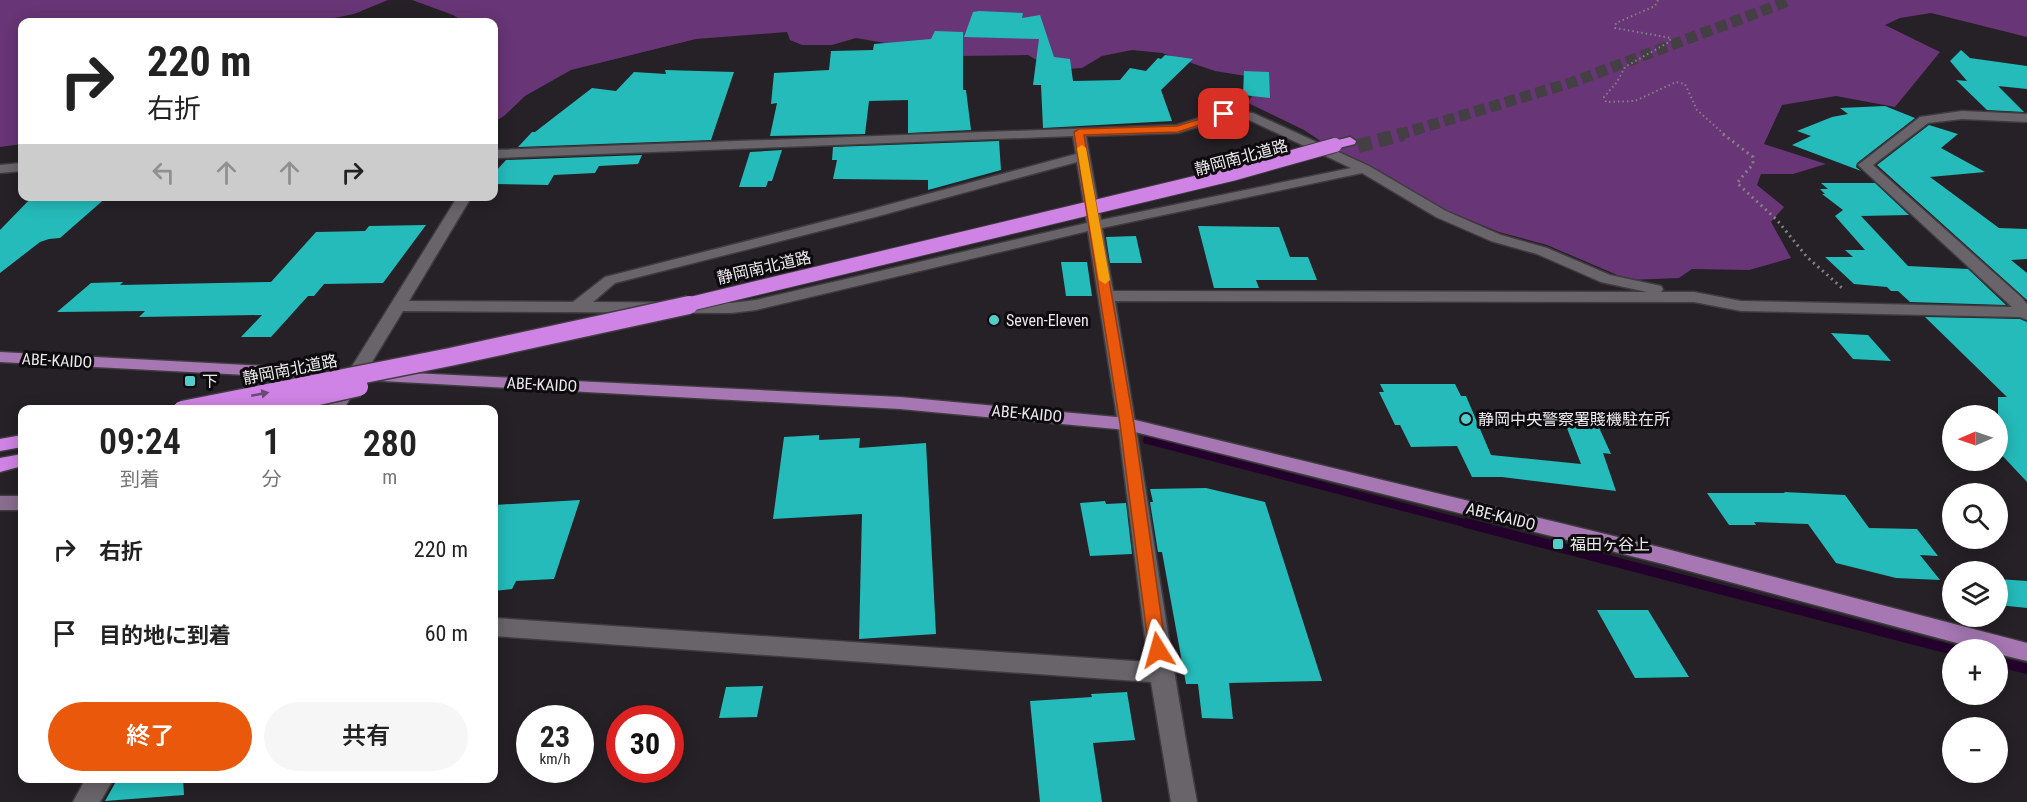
<!DOCTYPE html>
<html lang="ja">
<meta charset="utf-8">
<style>
:root{--surface:#fff;--page:#f6f6f6;--text:#222;--muted:#767676;--accent:#ea580c}
body{margin:0;font-family:"Roboto Condensed","Noto Sans JP",sans-serif;background:var(--page);color:var(--text);height:100vh;display:flex;flex-direction:column;font-size:22px;white-space:nowrap}
*{box-sizing:border-box;margin:0}
p{font-size:20px;color:var(--muted)}
.icon{flex:none;width:33px;height:33px;fill:none;stroke:currentColor;stroke-width:2;stroke-linecap:round;stroke-linejoin:round}
.map{position:relative;flex:1;overflow:hidden}
.sheet{position:absolute;left:18px;top:405px;width:480px;height:378px;display:flex;flex-direction:column;background:var(--surface);border-radius:12px;box-shadow:0 3px 15px #0003}
.sheet>*{flex:none}
.guide{position:absolute;left:18px;top:18px;width:480px;height:183px;border-radius:12px;box-shadow:0 3px 15px #0003;background:#fff;color:var(--text);overflow:hidden}
.needle{width:39px;rotate:268deg}
.buttons{position:absolute;left:1942px;top:405px;display:grid;gap:12px}
.buttons a{display:grid;place-items:center;width:66px;height:66px;border-radius:50%;background:var(--surface);box-shadow:0 3px 15px #0003;font-size:30px}
.speed{position:absolute;left:516px;top:705px;display:flex;gap:12px;font-size:30px;font-weight:700;text-align:center}
.speed>*{display:grid;place-content:center;width:78px;height:78px;border-radius:50%;background:var(--surface);box-shadow:0 3px 15px #0003;line-height:1}
.speed small{font-size:15px;font-weight:400}
.speed .limit{border:9px solid #d22;background:#fff;color:#111}
.pin{position:absolute;display:grid;place-items:center;width:51px;height:51px;color:#fff;margin:-26px;border-radius:12px;box-shadow:0 3px 9px #0006}
.me{position:absolute;width:66px;margin:-33px;rotate:352deg;stroke-linejoin:round;filter:drop-shadow(0 0 4px #0008)}
.turn{display:flex;align-items:center;gap:21px;height:126px;padding:0 30px;font-size:27px}
.turn .icon{width:78px;height:78px;stroke-width:2.5}
.turn b{display:block;font-size:42px;line-height:51px}
.lanes{display:flex;align-items:center;height:57px;padding:0 30px;background:#0003;justify-content:center;gap:30px;direction:ltr}
.lanes .off{opacity:.35}
.eta{display:flex;justify-content:space-evenly;align-items:center;height:102px;text-align:center}
.eta b{font-size:36px;font-weight:600;line-height:42px}
.action{display:flex;gap:12px;margin-top:auto;padding:12px 30px}
.action a{flex:1;height:69px;border-radius:36px;background:var(--accent);color:#fff;font-size:24px;font-weight:600;line-height:69px;text-align:center}
.action a+a{background:var(--page);color:var(--text)}
ul{padding:0;list-style:none}
li{display:flex;align-items:center;gap:18px;height:84px;padding:0 30px}
li div{flex:1}
li b{display:block;font-size:22px}
li em{font-style:normal}
.map>svg:first-child{display:block}
</style>
<div class="map">
<svg width="2027" height="802" viewBox="0 0 2027 802">
<rect width="100%" height="100%" fill="#252126"/>
<path fill="#683576" d="M0,0H388L354,14L315,22H22V144L0,147Z
M412,0H2027V37L1931,13L1900,18L1885,25L1940,52L1895,107L1836,96L1782,105L1764,144L1826,164L1793,174H1761L1757,185L1784,207L1771,222L1791,258L1749,270L1692,269L1679,278L1629,280L1547,245L1499,232L1448,211L1380,174L1364,163L1346,158L1304,130L1248,103L1256,88L1246,76L1215,71L1162,53L1132,50L1102,56L1082,68L1054,70L1028,55L961,56L856,38L832,45H802L790,40L787,32L696,39L571,70L525,96L504,116L494,122V22H464L453,15Z"/>
<g fill="none" stroke-linecap="round" stroke-linejoin="round">
<path stroke="#23002c" stroke-width="8" d="M1147,440L1472,525"/>
<path stroke="#23002c" stroke-width="10" d="M1466,523L1953,650
M1998,662L2027,669"/>
</g>
<path fill="#24bbba" d="M979,11L1023,13L1022,18L1040,15L1054,57L1070,59L1073,81L1120,80L1130,68L1146,71L1158,58L1161,59L1165,55L1193,59L1161,90L1172,121L1043,128L1041,85H1033L1039,39L964,37L973,12Z
M935,31L963,32V90H966L971,130L908,133V100L869,101L865,134L770,136L777,103L771,104L774,73L829,70L831,51L873,50L874,44L931,39Z
M1961,50L1970,58L2027,66V89L1998,86L2024,112L1987,110L1956,80L1967,81L1950,61Z
M665,70L734,72L711,140L518,147L532,132H535L592,88L616,91L634,72L666,74Z
M1244,71L1269,72L1270,98L1243,95Z
M1885,106L1915,118L1857,163L1856,167L1861,171L1792,145L1811,136L1797,131L1832,117L1848,114L1840,108Z
M1929,125L1958,134L1941,148L1985,172L1930,177L1999,228L2027,229V259L2011,260L2027,273V300L1877,165Z
M999,141L1001,170L928,190V180L833,179L837,160H832L833,147Z
M782,150L772,181H768L766,187H739L750,152Z
M642,155L638,164L599,166L595,173L554,175L548,185L494,184V173L506,160Z
M1821,183H1875L1909,215L1861,216L1908,266L1968,269L2006,305L1910,302L1898,291H1891L1887,287L1854,284L1825,257H1853L1845,250H1865L1835,216L1843,210L1822,194H1825L1820,189H1828Z
M33,196H108L60,238L49,239L40,242L0,273V230Z
M426,225L383,283L324,284L314,296H308L271,337H241L262,315L139,317L145,311L57,312L91,283L123,282L120,285L271,282L316,232L365,231L369,226Z
M1198,226L1279,227L1290,257H1308L1317,280H1256L1259,288H1214Z
M1136,236L1142,263H1110L1106,237Z
M1061,262H1087L1092,296H1066Z
M1925,317L2020,319L2027,322V482L1998,451V397H2007Z
M1831,333L1868,335L1891,361L1853,359Z
M1380,384H1455L1461,396H1466L1491,455L1581,464L1563,418L1596,421L1611,454L1603,453L1616,491L1502,477H1472L1457,446L1411,447L1400,425H1395L1379,392H1384Z
M819,435V440L860,438L859,448L926,443L936,634L859,639L862,514L773,519L784,437Z
M1206,488L1265,502L1322,681L1229,683L1233,719L1202,718L1198,684H1186L1162,552H1158L1150,502H1153L1150,489Z
M1784,492L1845,495L1869,528L1917,529L1938,556L1920,555L1940,580L1896,578L1836,563L1808,524L1754,522L1756,525H1729L1707,493H1785Z
M580,500L554,579L516,581L512,589L494,591V505Z
M1105,501L1106,504L1126,503L1132,554L1090,556L1080,503Z
M1998,579L2027,581V608L1998,605Z
M1597,610H1648L1689,677L1635,678Z
M763,686L757,717L719,718L726,687Z
M1127,692L1135,740L1093,743L1102,802H1040L1030,701L1092,697L1091,694Z
M118,778H183L184,795L105,801Z"/>
<g fill="none" stroke-linecap="round" stroke-linejoin="round">
<path stroke="#433f44" stroke-width="11" stroke-dasharray="11 5" stroke-linecap="butt" d="M1398,135L1573,82L1791,0"/>
<path stroke="#433f44" stroke-width="14" stroke-dasharray="14 7" stroke-linecap="butt" d="M1358,146L1403,134"/>
<defs>
<path id="street" d="M1224,110L1253,113L1369,166L1446,211L1501,235L1547,248L1610,275L1661,286L1663,289L1661,292H1694L1741,301L2012,307L1858,165L1920,117L1962,111L2027,114V122L1962,119L1928,123L1873,165L2022,298L2027,304V320L2020,317L1741,311L1694,302L1115,301C1144,468 1166,636 1197,802H1171L1151,682L494,636V618L1148,662L1118,424L1088,231L756,310L731,313L403,311L361,380H349L346,376L458,196H472L409,301L573,302L605,277L865,211L1076,154L1073,136L494,158V150L1177,125ZM1225,118L1247,119L1351,168L1101,220L1086,136L1178,133ZM1077,162L1087,223L756,300L731,303L593,302L615,283L875,217ZM1362,173L1436,217L1491,241L1537,254L1601,282L1647,292L1113,291L1102,228Z
M22,163V171L0,173V165Z
M86,778H114L100,802H73Z"/>
<path id="secondary" d="M352,376L358,377L361,381L343,410H325L346,377Z
M0,496H22V510H0Z"/>
<path id="primary" d="M0,352L342,370L348,371L351,375L348,379L342,380L0,362Z
M370,371L900,397L1127,418L1663,548L2027,643V661L1998,654V650H1983L1663,564L1127,430L900,409L364,380L361,376L364,372Z"/>
<path id="highway" d="M1350,137L1356,141L1355,144L1335,149L1329,145L1330,142Z
M22,435V447L0,451V439Z
M22,454V466L0,472V458Z"/>
</defs>
<use href="#street" stroke="#3f3c40" stroke-width="3"/>
<use href="#secondary" stroke="#3f3c40" stroke-width="3"/>
<use href="#primary" stroke="#3f3c40" stroke-width="3"/>
<use href="#highway" stroke="#3f3c40" stroke-width="3"/>
<path stroke="#848085" stroke-width="2" stroke-dasharray="1.5 3" stroke-linecap="butt" d="M1658,0L1655,6L1616,23L1615,28L1671,38L1669,42L1625,67L1617,82L1604,97L1606,102L1635,101L1676,82L1685,84L1697,110L1725,135"/>
<path stroke="#848085" stroke-width="3" stroke-dasharray="2 4" stroke-linecap="butt" d="M1723,134L1753,157V164L1737,183L1777,220L1807,257L1842,288"/>
<use href="#street" fill="#69646a" fill-rule="evenodd"/>
<use href="#secondary" fill="#886d8f" fill-rule="evenodd"/>
<use href="#primary" fill="#a677b3" fill-rule="evenodd"/>
<use href="#highway" fill="#cf83e4" fill-rule="evenodd"/>
<defs>
<path id="highway-bridge-far1" d="M682,306L1232,174L1335,145"/>
<path id="highway-bridge" d="M182,410L450,357L689,305
M256,410L359,387"/>
</defs>
<use href="#highway-bridge-far1" stroke="#3f3c40" stroke-width="16" stroke-linecap="butt"/>
<use href="#highway-bridge" stroke="#3f3c40" stroke-width="21" stroke-linecap="butt"/>
<use href="#highway-bridge-far1" stroke="#cf83e4" stroke-width="14"/>
<use href="#highway-bridge" stroke="#cf83e4" stroke-width="18"/>
</g>
<defs><path id="oneway-solid" d="M-6-.8H1V-3.2L6.5 0L1 3.2V.8H-6Z" transform="scale(1.5)"/></defs>
<use fill="#6e4779" href="#oneway-solid" transform="translate(260 394) rotate(-11)"/>
<path fill="#ea580c" stroke="#983908" stroke-width="1.5" d="M1224,112H1227V116L1178,132L1084,135L1134,424L1166,650L1164,655L1158,657L1151,655L1149,650L1120,424L1074,132L1079,129L1177,126Z"/>
<path fill="#f59e0b" d="M1082,145L1086,148L1110,280L1105,284L1099,280L1077,148Z"/>
<g fill="#53cdcb" stroke="#0d0b0e" stroke-width="2">
<circle cx="994" cy="320" r="6"/>
<rect x="184" y="375" width="12" height="12" rx="3"/>
<circle cx="1466" cy="419" r="6"/>
<rect x="1552" y="538" width="12" height="12" rx="3"/>
</g>
<g text-anchor="middle" stroke-width="6" stroke-linejoin="round" paint-order="stroke">
<g font-size="16" fill="#ece9ed" stroke="#0d0b0e">
<text transform="translate(1241 157) rotate(-15)" y="6">静岡南北道路</text>
<text transform="translate(764 267) rotate(-13)" y="6">静岡南北道路</text>
<text transform="translate(57 360) rotate(3)" y="6">ABE-KAIDO</text>
<text transform="translate(290 369) rotate(-11)" y="6">静岡南北道路</text>
<text transform="translate(542 384) rotate(3)" y="6">ABE-KAIDO</text>
<text transform="translate(1027 413) rotate(5)" y="6">ABE-KAIDO</text>
<text transform="translate(1501 516) rotate(14)" y="6">ABE-KAIDO</text>
</g>
<g font-size="16" fill="#ece9ed" stroke="#0d0b0e" text-anchor="start">
<text x="1006" y="326">Seven-Eleven</text>
<text x="202" y="387">下</text>
<text x="1478" y="425">静岡中央警察署賤機駐在所</text>
<text x="1570" y="550">福田ヶ谷上</text>
</g>
</g>
</svg>
<div class="buttons">
<a><svg class="needle" viewBox="-14 -14 28 28"><path d="M0-13l5 13h-10z" fill="#e53935"/><path d="M0 13l5-13h-10z" fill="#767676"/></svg></a>
<a><svg class="icon" aria-label="search" viewBox="0 0 24 24"><circle cx="10" cy="10" r="6"/><path d="M15 15l6 6"/></svg></a>
<a><svg class="icon" aria-label="layers" viewBox="0 0 24 24"><path d="M12 4l9 5-9 5-9-5zM3 14l9 5 9-5"/></svg></a>
<a>+</a>
<a>−</a>
</div>
<div class="speed"><div>23<small>km/h</small></div><div class="limit">30</div></div>
<div class="pin" style="left:1224px;top:114px;background:#d93025"><svg class="icon" aria-label="arrive" viewBox="0 0 24 24"><path d="M6 21V4h12l-3 4 3 4H6"/></svg></div>
<svg class="me" style="left:1158px;top:650px" viewBox="-20 -20 40 40"><path d="M0-17L14 15 0 8-14 15z" fill="#ea580c" stroke="#fff" stroke-width="4"/></svg>
<div class="guide">
<div class="turn"><svg class="icon" aria-label="right" viewBox="0 0 24 24"><path d="M7 20v-9h11M14 6l5 5-5 5"/></svg><div><b>220 m</b>右折</div></div>
<div class="lanes"><svg class="icon off" aria-label="left" viewBox="0 0 24 24"><path d="M17 20v-9H6M10 6l-5 5 5 5"/></svg><svg class="icon off" aria-label="ahead" viewBox="0 0 24 24"><path d="M12 20V5M6 11l6-6 6 6"/></svg><svg class="icon off" aria-label="ahead" viewBox="0 0 24 24"><path d="M12 20V5M6 11l6-6 6 6"/></svg><svg class="icon" aria-label="right" viewBox="0 0 24 24"><path d="M7 20v-9h11M14 6l5 5-5 5"/></svg></div>
</div>
<section class="sheet">
<div class="eta">
<div><b>09:24</b><p>到着</p></div>
<div><b>1</b><p>分</p></div>
<div><b>280</b><p>m</p></div>
</div>
<ul>
<li><svg class="icon" aria-label="right" viewBox="0 0 24 24"><path d="M7 20v-9h11M14 6l5 5-5 5"/></svg><div><b>右折</b></div><em>220 m</em></li>
<li><svg class="icon" aria-label="arrive" viewBox="0 0 24 24"><path d="M6 21V4h12l-3 4 3 4H6"/></svg><div><b>目的地に到着</b></div><em>60 m</em></li>
</ul>
<div class="action"><a>終了</a><a>共有</a></div>
</section>
</div>
